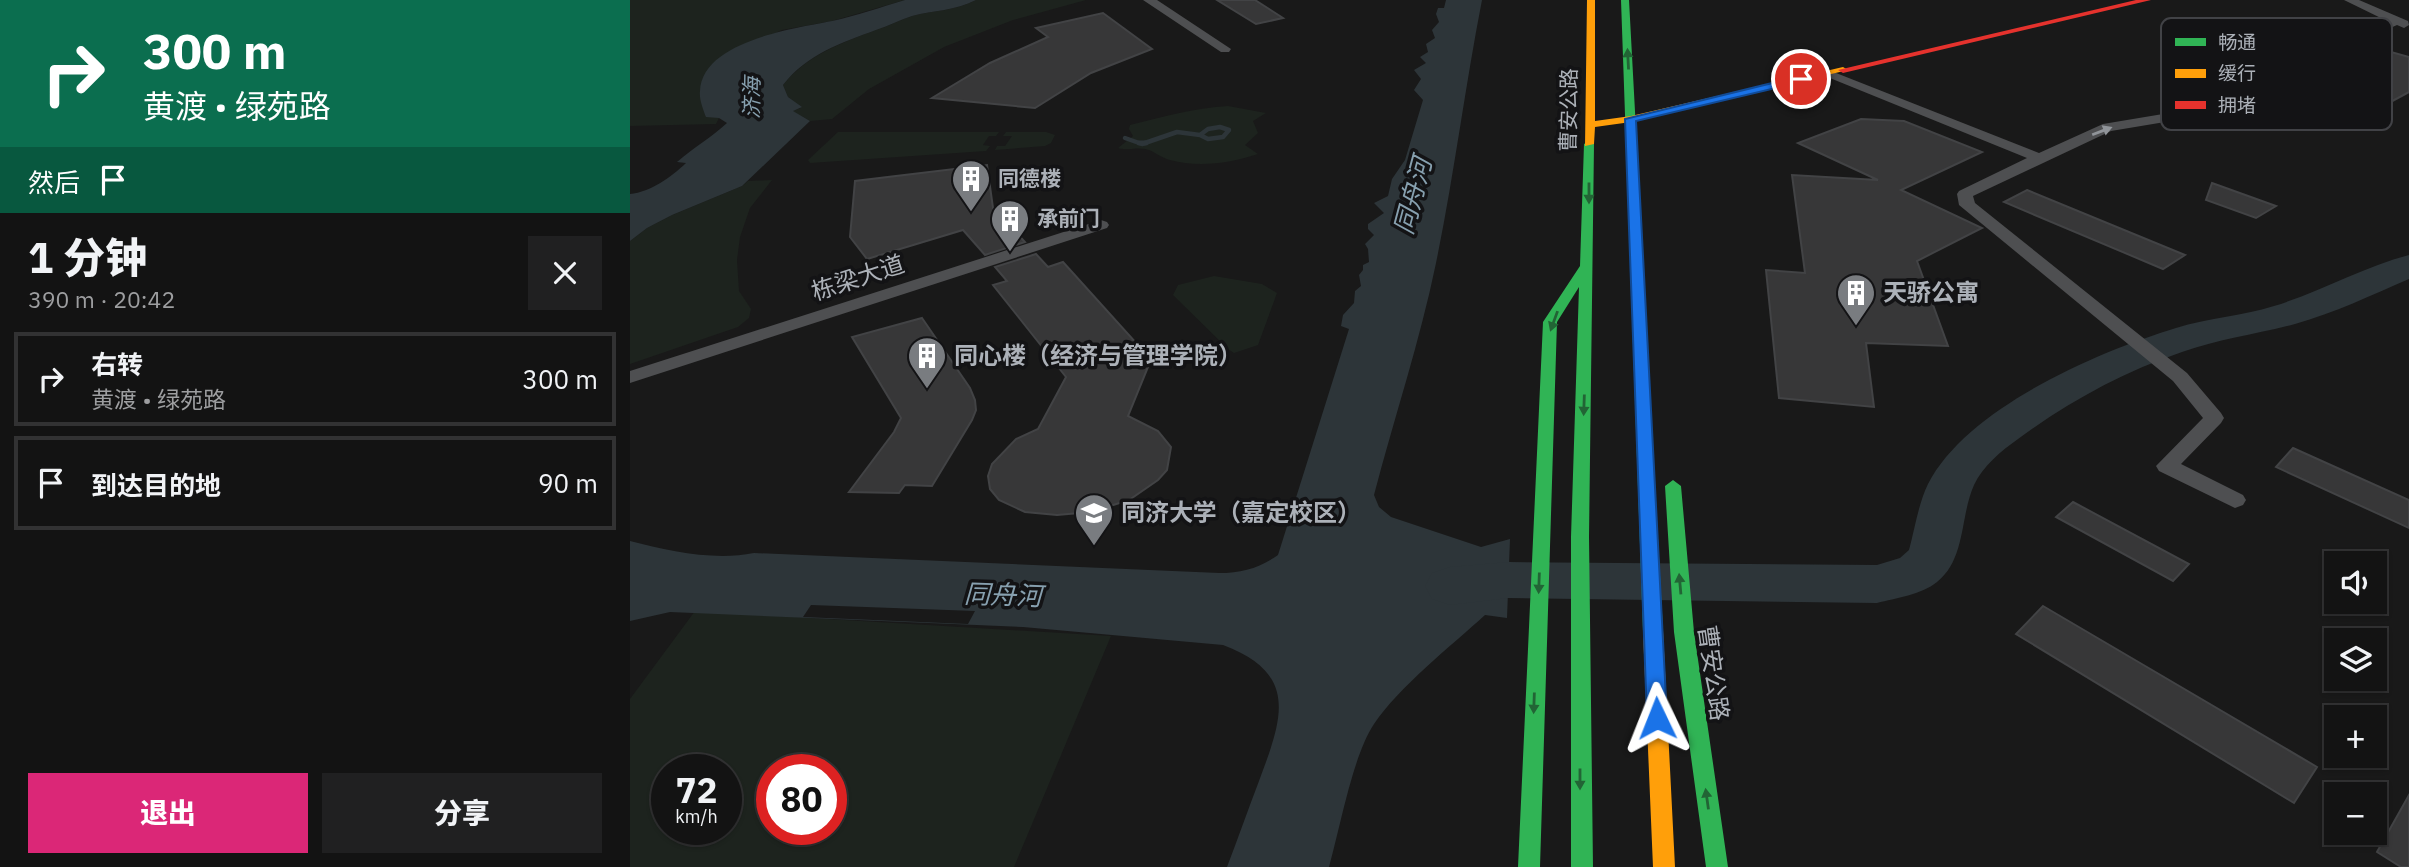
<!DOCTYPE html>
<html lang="zh">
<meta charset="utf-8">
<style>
:root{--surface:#131313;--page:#202021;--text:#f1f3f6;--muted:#9d9ea0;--line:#323233;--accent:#db2777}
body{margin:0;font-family:"IBM Plex Sans","Noto Sans SC",sans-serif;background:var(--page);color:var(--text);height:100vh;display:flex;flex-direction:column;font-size:26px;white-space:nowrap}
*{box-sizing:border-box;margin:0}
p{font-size:23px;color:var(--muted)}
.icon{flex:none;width:38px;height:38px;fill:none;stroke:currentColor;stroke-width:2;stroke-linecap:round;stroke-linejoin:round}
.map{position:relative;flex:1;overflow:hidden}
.sheet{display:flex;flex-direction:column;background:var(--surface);width:630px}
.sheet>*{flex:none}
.top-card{background:#0b6e4f;color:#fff;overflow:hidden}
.tools{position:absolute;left:1694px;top:551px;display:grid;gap:14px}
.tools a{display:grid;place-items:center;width:63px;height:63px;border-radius:0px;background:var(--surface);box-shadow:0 2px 5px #0004,0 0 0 2px var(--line);font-size:35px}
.speed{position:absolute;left:21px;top:754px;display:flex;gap:14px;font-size:35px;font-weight:700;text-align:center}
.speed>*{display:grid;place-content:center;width:91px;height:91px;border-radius:50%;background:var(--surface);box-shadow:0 2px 5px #0004,0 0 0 2px var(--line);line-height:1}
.speed small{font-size:18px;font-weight:400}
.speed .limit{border:10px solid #d22;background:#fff;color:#111}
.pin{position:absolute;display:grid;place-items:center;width:60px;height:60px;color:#fff;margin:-30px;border:4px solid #fff;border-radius:50%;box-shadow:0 2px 7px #0007}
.me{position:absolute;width:77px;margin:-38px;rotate:358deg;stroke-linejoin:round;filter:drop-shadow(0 0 5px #0008)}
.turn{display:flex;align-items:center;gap:24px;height:147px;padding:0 28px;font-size:32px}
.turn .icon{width:91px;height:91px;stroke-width:2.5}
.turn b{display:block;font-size:49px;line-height:60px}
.then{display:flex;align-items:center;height:66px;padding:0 28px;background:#0003;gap:14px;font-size:26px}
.round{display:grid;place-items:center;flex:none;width:74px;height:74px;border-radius:0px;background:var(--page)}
.headline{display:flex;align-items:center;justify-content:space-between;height:119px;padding:0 28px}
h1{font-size:42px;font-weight:800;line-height:52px}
.action{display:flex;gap:14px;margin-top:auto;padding:14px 28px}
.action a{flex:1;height:80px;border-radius:0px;background:var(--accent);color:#fff;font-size:28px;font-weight:800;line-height:80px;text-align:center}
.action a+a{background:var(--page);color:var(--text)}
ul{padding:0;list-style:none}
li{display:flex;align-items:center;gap:21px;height:94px;margin:0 14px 10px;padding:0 14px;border:4px solid var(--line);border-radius:0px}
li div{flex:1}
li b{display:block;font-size:26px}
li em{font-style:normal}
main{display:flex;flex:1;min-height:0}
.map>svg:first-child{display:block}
</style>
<main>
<section class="sheet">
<div class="top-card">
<div class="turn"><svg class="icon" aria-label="right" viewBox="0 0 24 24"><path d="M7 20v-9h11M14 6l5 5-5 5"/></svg><div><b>300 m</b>黄渡 • 绿苑路</div></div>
<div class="then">然后<svg class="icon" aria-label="arrive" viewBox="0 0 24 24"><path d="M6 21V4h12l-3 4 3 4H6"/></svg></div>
</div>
<div class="headline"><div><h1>1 分钟</h1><p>390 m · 20:42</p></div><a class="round"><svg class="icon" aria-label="close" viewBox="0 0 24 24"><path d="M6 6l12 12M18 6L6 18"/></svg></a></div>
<ul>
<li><svg class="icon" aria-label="right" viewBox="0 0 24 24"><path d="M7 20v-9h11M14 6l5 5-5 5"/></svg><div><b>右转</b><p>黄渡 • 绿苑路</p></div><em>300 m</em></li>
<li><svg class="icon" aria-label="arrive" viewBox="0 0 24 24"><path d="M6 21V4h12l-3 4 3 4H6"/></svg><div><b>到达目的地</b></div><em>90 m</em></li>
</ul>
<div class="action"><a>退出</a><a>分享</a></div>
</section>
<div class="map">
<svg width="1779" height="867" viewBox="0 0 1779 867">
<rect width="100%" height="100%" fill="#191919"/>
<path fill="#1d231e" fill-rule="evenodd" d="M0,0H275L202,21L152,30L87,60L72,80L89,118L86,124L0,126Z
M346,0H456L383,20L314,47L239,89L202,119L180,121L162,111L171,108L158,97L153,85C177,55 211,43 246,30C258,26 270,20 282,16C304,10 325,11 346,0Z
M598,106L636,113L623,121L628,133L615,145L628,154C601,163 568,168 540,160C531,158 523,150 515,149C505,147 496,151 488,148L503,136L499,129L500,125C532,117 564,108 598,106Z
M208,132H369L366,136H359L353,145L360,146L356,151L180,163L178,160Z
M376,132H416L425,135L421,143L415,146L365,150L367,146H375L382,136H373Z
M142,180L120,208L110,237L107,260L109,291L121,309L119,318L108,327L0,364V241L17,228L42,215L112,186L118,181Z
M584,276L632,284L647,293L628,345L604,353L598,349L543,295L548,285Z
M65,611L481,636L384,867H0V699ZM37,770H96V830H37ZM142,770H201V830H142Z"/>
<path fill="#2d3539" d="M275,0H346C325,11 304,10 282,16C270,20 258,26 246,30C211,43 177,54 153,85L158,97L172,107L163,111L180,121L112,186L42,215L17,228L0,241V194C21,192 41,177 56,163L47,162C64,147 81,138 97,123L89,118L76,117C73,109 69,99 70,91C72,41 166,28 202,21C226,16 251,7 275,0Z
M816,0H852C835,87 824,176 806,263C790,341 764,418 744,495L749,507L761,517L851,547L880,539L877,618L855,615C821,646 769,687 744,724C723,755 710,828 699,867H597C608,838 618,810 629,781C652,719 670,674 593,645L393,627L40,612L0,621V541C39,551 84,561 124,553L589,573C612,573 629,568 648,555L719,329L711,326L713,315L724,303L725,291L731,286L729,275L733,270V265L739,262L738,249L735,244L744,235L738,229V224L754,213L744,203L758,196L762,179L775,160L793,100L784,90L791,79L784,70L796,63L790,57L798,52L796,44L805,38L802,30L809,22L806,14L808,8H814Z"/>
<path fill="#191919" d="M181,605L345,611L338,624L173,617Z"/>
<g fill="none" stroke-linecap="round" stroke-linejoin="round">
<path stroke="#2d3539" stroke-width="4.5" d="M590,127L599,130L593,137L578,139L570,135L578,129Z
M495,138L512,144L547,132L570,135"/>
<path stroke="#2d3539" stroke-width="5" d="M509,143H516"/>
<path fill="#2d3539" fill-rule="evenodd" d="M1779,255V279C1742,295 1704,313 1665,324C1628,334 1589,339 1552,352C1493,372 1438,402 1388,439C1371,451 1353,466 1344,485C1330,516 1336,559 1307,582C1291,595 1266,598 1247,603L878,598L820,605L802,599L795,586L802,573L820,567L878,562L1247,565L1270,558L1279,550C1285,528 1288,505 1298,484C1337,408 1467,352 1546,328C1578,318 1612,316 1644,306C1690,292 1733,267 1779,255Z"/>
</g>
<path fill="#373738" stroke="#424345" stroke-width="2" d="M587,0H625L653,18L626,24Z
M473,13L522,49L461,73L405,108L302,98L360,63L418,37L406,28Z
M1736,45L1779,57V92L1722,123L1636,96Z
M1231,119L1274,121L1352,152L1271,190L1352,228L1287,261L1318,346L1236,343L1244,407L1149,398L1136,270L1175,273L1162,175L1248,180L1168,143Z
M357,165L363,208L395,242L355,255L333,230L237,259L220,237L225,181Z
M1582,183L1646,206L1626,218L1576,200Z
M1397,190L1555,255L1533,269L1374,202Z
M406,254L418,267L433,262L508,345L518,367L498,416L528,431L541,447L537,470L528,480L499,500L461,512L427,515L395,512L369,500L360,489L358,476L362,464L386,439L408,429L436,377L363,285L377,281L365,267Z
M292,318L340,388L345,400L346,410L342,420L302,486L275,485L269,493L219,492L264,432L271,418L222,337Z
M1663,448L1779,500V528L1646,467Z
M1443,502L1559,564L1543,581L1426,517Z
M1413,606L1687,767L1664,803L1386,634Z
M1779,795V867H1771L1747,852Z"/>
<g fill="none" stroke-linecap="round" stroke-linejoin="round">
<path fill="#4e4f51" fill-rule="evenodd" d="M513,0H527L601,49L599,52H591Z
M1714,0H1729L1778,21L1779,25L1774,28L1767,25L1598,101L1547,120L1481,131L1343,196L1345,203L1557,373L1591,413L1594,418L1591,423L1551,464L1613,495L1616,500L1613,505L1605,508L1529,471L1526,466L1573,418L1543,381L1329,205L1327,194L1329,191L1397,158L1190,74L1191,71H1201L1409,153L1473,124L1539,113L1588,95L1757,21Z
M471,220L477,222L479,225L477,228L0,383V371Z"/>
<path fill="#30b455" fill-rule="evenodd" d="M991,0H999L1033,631L1030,636L1023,638L1016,636L1013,631Z
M959,141L964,144L959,537L963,867H941V537L949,287L927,322L910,867H888L913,322L950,266L954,144Z
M1043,480L1051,486L1064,632L1098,867H1076L1044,632L1035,486Z"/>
<path fill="#ff9f0a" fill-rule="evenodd" d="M957,0H965V121L1001,116L1213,67L1218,70L1001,122L965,127L964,144L955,146Z
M1023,624L1030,626L1033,631L1045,867H1023L1013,631L1016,626Z"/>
<path fill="#e5322d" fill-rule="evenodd" d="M1506,0H1521L1213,73L1208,70Z"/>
</g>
<defs><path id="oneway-solid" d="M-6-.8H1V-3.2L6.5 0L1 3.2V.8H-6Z" transform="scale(1.75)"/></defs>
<g fill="#226435">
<use href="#oneway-solid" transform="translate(998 59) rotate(-93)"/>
<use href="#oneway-solid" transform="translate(959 193) rotate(90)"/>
<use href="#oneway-solid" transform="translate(924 321) rotate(110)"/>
<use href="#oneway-solid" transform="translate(954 405) rotate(92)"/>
<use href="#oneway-solid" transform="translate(909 583) rotate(92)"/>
<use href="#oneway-solid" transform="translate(1050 584) rotate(-95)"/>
<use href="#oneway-solid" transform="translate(904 703) rotate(92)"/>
<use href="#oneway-solid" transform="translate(950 779) rotate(90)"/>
<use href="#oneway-solid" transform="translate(1077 799) rotate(-98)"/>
</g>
<use fill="#909499" href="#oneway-solid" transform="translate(1472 131) rotate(-21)"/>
<path fill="#1a73e8" stroke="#114b97" stroke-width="2" d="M1171,76L1176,79L1175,81L1006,121L1037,718L1034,724L1027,726L1020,724L1017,718L995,119Z"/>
<defs>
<symbol id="building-pin" viewBox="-11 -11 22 30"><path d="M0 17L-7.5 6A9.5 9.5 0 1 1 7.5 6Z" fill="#797c80" stroke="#131315"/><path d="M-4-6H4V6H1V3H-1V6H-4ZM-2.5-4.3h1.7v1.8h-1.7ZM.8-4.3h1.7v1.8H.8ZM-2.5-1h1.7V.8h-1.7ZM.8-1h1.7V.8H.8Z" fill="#fff"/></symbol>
<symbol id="university-pin" viewBox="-11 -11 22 30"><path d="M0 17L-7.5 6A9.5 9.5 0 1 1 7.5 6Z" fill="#797c80" stroke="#131315"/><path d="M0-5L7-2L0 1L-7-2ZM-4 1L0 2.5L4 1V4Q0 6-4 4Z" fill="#fff"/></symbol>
</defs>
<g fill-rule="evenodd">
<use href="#building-pin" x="319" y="157" width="44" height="60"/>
<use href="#building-pin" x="358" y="197" width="44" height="60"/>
<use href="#building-pin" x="1204" y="271" width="44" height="60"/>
<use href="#building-pin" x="275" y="334" width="44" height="60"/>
<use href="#university-pin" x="442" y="491" width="44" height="60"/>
</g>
<g text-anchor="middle" stroke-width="7" stroke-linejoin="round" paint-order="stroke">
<g font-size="21" font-style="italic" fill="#87a0af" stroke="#131315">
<text transform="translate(122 98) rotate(-89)" y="7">济海</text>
</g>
<g font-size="21" fill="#acb1b8" stroke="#131315">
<text transform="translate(939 110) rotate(-89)" y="7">曹安公路</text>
</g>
<g font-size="21" font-weight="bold" fill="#acb1b8" stroke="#131315" text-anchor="start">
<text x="368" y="186">同德楼</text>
<text x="407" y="226">承前门</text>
</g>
<g font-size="24" fill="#acb1b8" stroke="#131315">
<text transform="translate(228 278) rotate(-18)" y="8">栋梁大道</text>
<text transform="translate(1083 673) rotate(82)" y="8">曹安公路</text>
</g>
<g font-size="24" font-weight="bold" fill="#acb1b8" stroke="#131315" text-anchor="start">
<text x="1253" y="301">天骄公寓</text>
<text x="324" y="364">同心楼（经济与管理学院）</text>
<text x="491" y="521">同济大学（嘉定校区）</text>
</g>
<g font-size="26" font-style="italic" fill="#87a0af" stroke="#131315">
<text transform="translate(783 196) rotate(-75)" y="9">同舟河</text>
<text transform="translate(373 595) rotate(2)" y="9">同舟河</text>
</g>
</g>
<rect x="1531" y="18" width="231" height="112" rx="10" fill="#131315" stroke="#414246" stroke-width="2"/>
<rect x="1545" y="38" width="31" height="8" fill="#30b455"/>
<rect x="1545" y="69" width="31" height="9" fill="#ff9f0a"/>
<rect x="1545" y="101" width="31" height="8" fill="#e5322d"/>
<g font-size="19" fill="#acb1b8">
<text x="1588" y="49">畅通</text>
<text x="1588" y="80">缓行</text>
<text x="1588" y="112">拥堵</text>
</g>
</svg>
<div class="tools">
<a><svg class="icon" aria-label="sound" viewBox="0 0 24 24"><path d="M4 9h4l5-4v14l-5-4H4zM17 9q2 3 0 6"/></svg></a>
<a><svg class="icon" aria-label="layers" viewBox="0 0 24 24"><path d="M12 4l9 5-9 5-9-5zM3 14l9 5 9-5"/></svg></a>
<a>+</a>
<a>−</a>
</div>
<div class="speed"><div>72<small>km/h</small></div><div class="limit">80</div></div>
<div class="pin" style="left:1171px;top:79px;background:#d93025"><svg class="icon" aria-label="arrive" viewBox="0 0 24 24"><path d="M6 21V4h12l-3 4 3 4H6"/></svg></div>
<svg class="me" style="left:1027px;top:718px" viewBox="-20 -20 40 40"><path d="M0-17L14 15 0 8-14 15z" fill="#1a73e8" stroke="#fff" stroke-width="4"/></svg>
</div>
</main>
